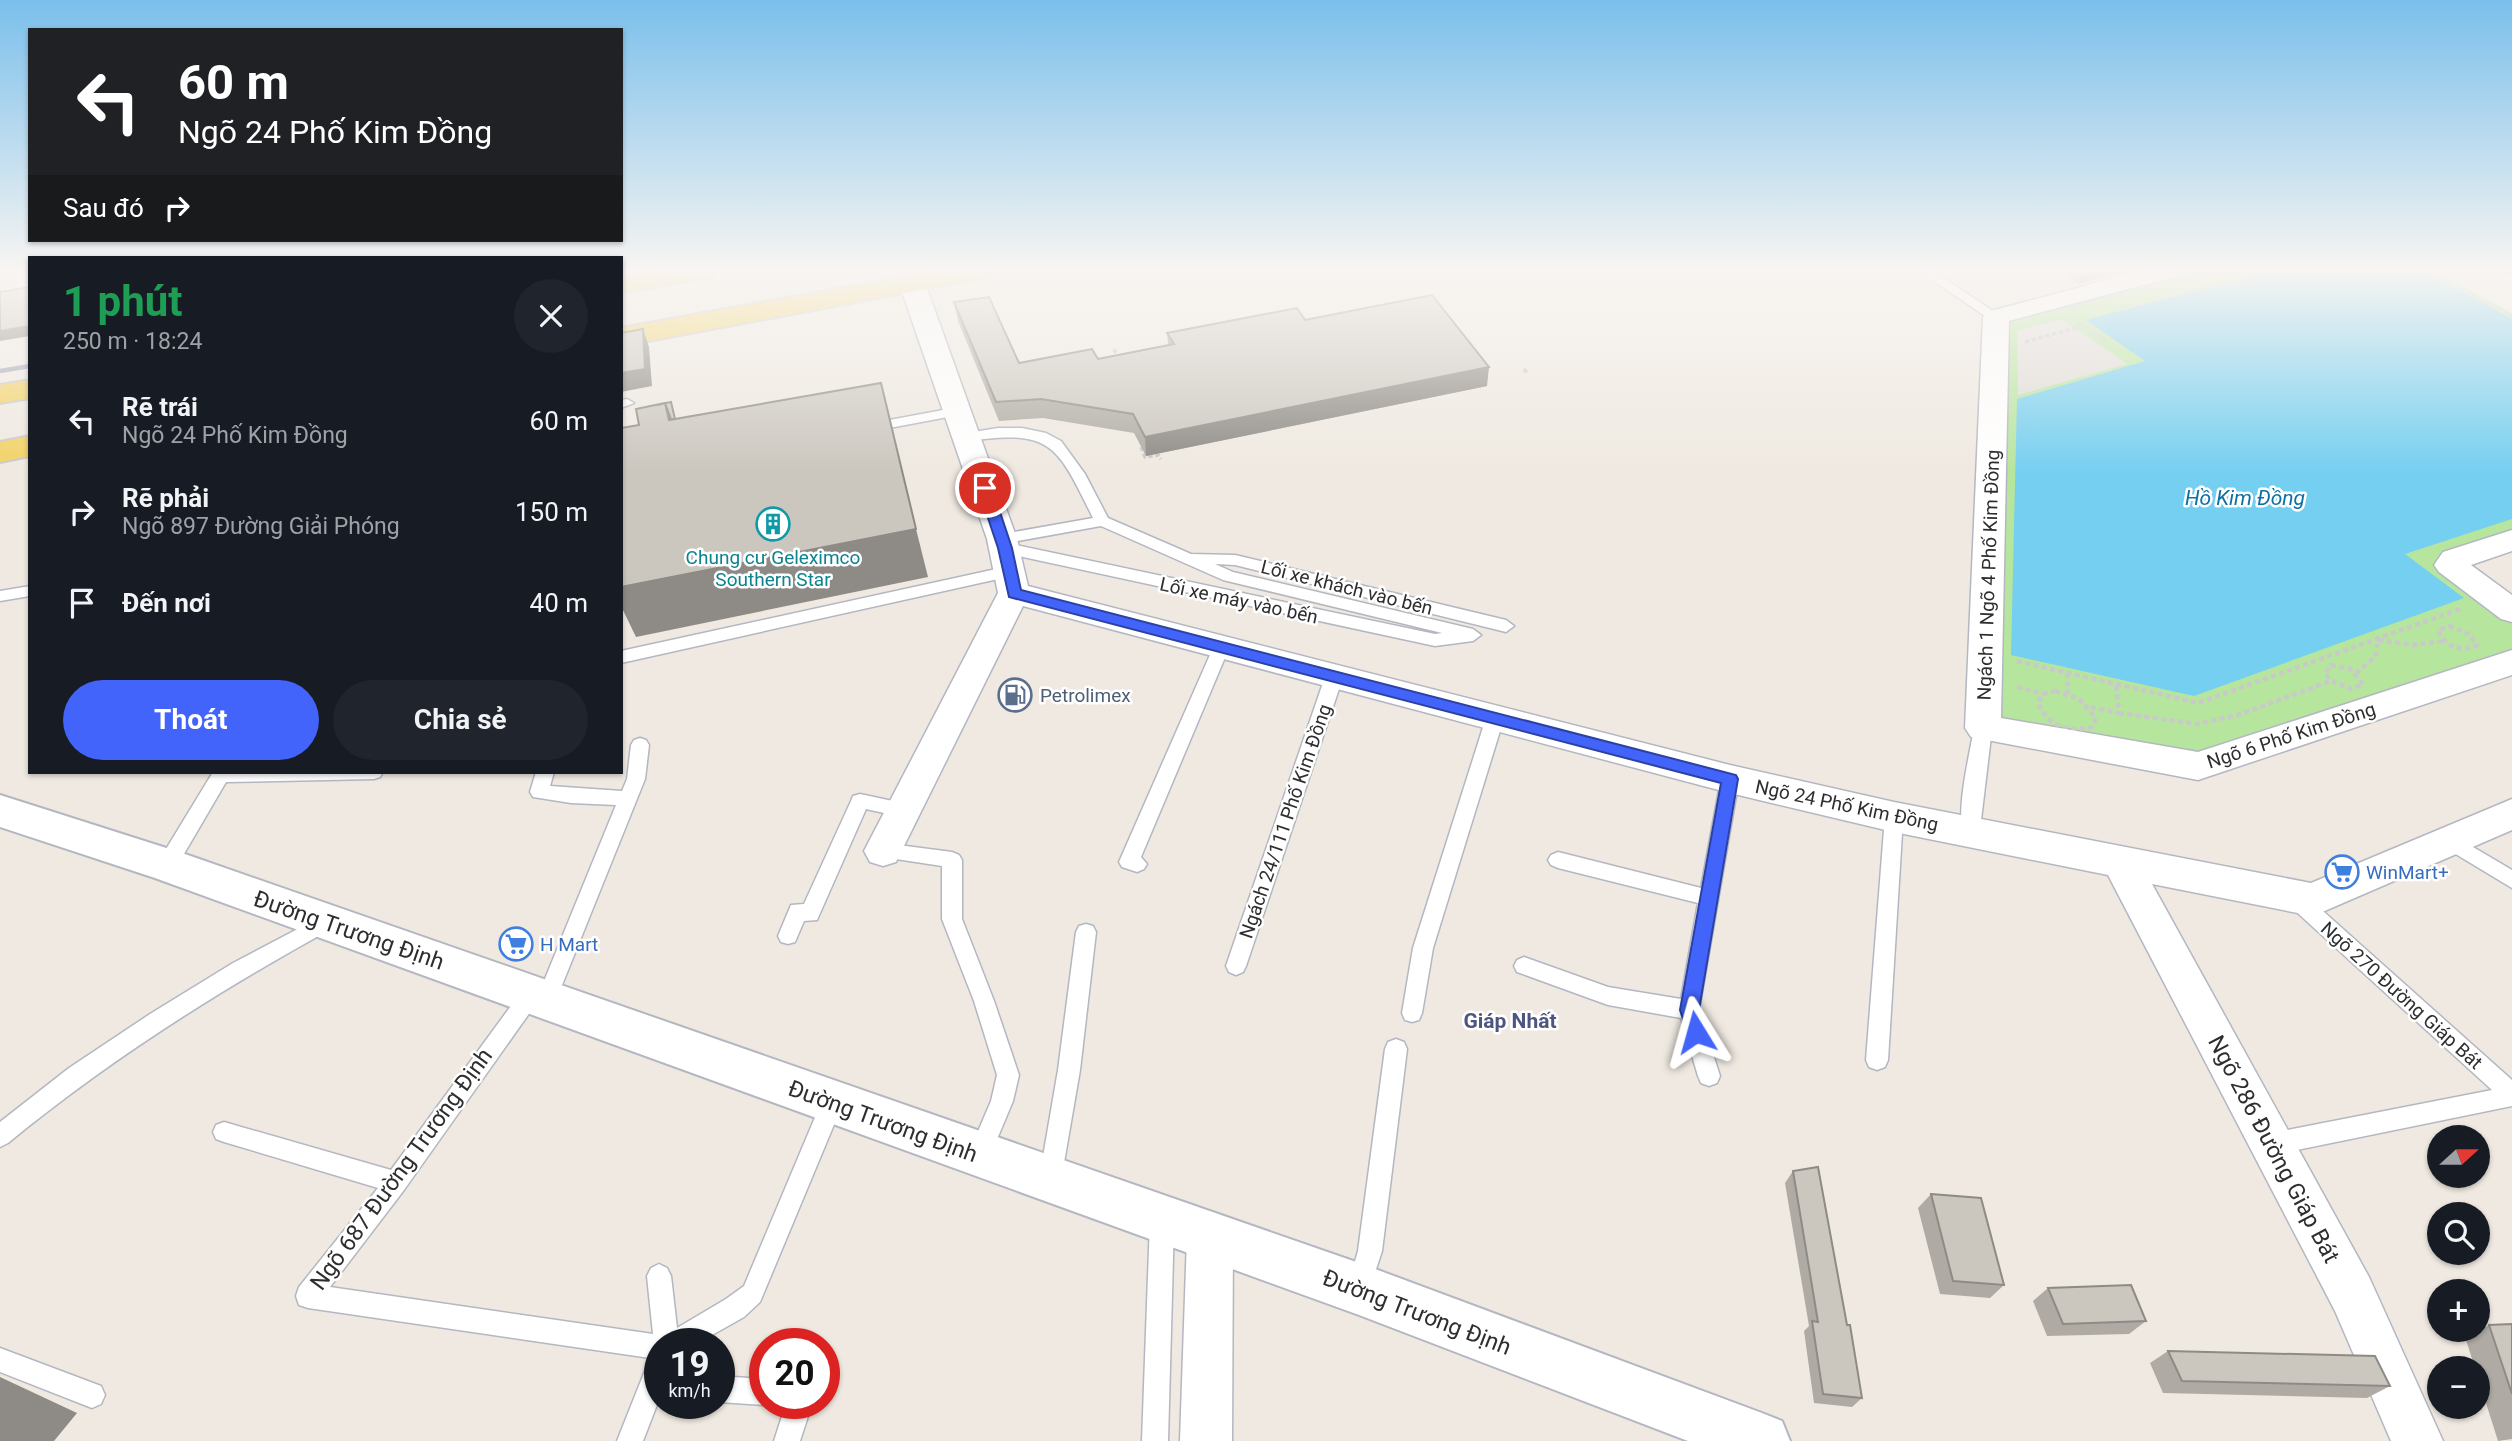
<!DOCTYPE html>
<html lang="vi">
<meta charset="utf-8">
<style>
:root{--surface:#171b24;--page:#20242c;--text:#f1f3f6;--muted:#9ea1a6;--accent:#4264fb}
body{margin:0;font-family:Roboto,sans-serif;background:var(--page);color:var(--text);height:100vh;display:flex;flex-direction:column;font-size:26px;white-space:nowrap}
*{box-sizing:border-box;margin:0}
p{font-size:23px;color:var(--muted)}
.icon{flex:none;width:38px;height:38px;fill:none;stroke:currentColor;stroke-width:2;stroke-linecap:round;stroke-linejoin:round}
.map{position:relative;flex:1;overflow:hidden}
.details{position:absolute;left:28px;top:256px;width:595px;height:518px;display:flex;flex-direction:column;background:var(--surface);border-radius:0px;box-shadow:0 2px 5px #0004}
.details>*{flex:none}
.guide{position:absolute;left:28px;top:28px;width:595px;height:214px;border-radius:0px;box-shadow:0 2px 5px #0004;background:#202124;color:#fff;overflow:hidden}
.needle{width:46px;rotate:69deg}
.controls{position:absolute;left:2427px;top:1125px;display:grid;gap:14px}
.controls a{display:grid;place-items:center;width:63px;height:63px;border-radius:50%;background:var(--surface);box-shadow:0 2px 5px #0004;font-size:35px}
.speed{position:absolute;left:644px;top:1328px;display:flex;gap:14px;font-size:35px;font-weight:700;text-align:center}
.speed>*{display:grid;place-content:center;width:91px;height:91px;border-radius:50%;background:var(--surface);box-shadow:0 2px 5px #0004;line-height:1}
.speed small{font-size:18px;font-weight:400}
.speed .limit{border:10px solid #d22;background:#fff;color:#111}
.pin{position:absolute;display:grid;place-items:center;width:60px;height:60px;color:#fff;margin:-30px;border:4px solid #fff;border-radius:50%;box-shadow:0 2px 7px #0007}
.me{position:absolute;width:77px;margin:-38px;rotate:352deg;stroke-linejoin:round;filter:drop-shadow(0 0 5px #0008)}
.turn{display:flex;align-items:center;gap:24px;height:147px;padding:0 35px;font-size:32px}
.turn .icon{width:91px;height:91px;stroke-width:2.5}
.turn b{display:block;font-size:49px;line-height:60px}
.then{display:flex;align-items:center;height:66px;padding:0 35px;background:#0003;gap:14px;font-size:26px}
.round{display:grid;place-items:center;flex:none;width:74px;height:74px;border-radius:37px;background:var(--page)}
.headline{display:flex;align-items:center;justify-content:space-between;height:119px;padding:0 35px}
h1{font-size:42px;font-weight:700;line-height:52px;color:#1e9e55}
.action{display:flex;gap:14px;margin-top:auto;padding:14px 35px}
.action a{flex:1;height:80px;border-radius:42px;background:var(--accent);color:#fff;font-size:28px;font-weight:700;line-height:80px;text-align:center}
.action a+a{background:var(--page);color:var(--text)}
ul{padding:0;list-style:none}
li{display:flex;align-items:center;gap:21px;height:91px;padding:0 35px}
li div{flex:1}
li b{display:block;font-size:26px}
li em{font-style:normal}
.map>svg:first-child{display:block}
</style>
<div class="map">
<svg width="2512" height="1441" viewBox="0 0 2512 1441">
<rect width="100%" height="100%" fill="#efe9e1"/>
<path fill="#b6e59e" d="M2197,271H2435L2512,313V533L2442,556L2512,618V653L2200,758L1991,723L2005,321Z"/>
<path fill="#dfdcd8" d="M2062,319L2127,364L2018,395L2017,331Z"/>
<path fill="#75cff0" d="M2270,271H2426L2512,319V519L2405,554L2464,598L2194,696L2011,655L2017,399L2145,361L2086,320Z"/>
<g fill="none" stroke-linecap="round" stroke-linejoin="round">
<defs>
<path id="lane" d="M1919,271H1933L2002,317L1996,321L1991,320Z
M627,399L634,403L621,408V400Z
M959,407L964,408V414L868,432L861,428L868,424Z
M998,428H1022L1046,433L1061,441L1085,474L1108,518L1191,554L1235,555L1506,620L1514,626L1506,632L1235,565L1215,564L1233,572L1473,629L1481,635L1473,641L1435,646L1000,552L997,548L1001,544L994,539L997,535L1093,518C1057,445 1052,429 967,441L960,437L967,433ZM1101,526L1223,580L1442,633L1435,634L1007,543Z
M1010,566L1016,567L1018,571L1016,575L621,663V651Z
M30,586V596L0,601V591Z
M1221,642L1229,648L1141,857L1147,864L1144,869L1137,872L1122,867L1119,862L1213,648Z
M1334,671L1343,677L1246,966L1243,972L1236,975L1229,972L1226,966L1325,677Z
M1495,712L1504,718L1433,948L1422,1013L1419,1020L1412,1022L1405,1020L1402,1013L1413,948L1486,718Z
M1983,721L1992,728L1979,837L1972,839L1965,837C1954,815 1970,754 1974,728Z
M640,738L646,740L649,745L645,779L554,1005L547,1008L540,1005L538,1001L404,1190L330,1287L653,1334L647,1276L651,1268L659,1264L667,1268L671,1276L677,1328L726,1299L744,1286L824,1096L832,1093L840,1096L843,1103L760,1302L744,1317L696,1344H660V1397L643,1441H617L650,1358L308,1308L299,1305L296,1296L299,1287L378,1188L224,1142L216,1139L213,1132L216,1125L224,1122L391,1170L524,988L531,985L540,991L616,805L571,803L533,797L530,792L536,772H554L550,786L622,791L627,779L631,745L634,740Z
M213,772H383L380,777L374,779L226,782L174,871L167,873L160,871L157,865L160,859Z
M1730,772L1736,774L1739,779L1699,1010L1720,1076L1717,1083L1709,1086L1701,1083L1698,1076L1681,1018L1608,1005L1517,972L1514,966L1517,960L1524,957L1608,987L1681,999L1698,903L1558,868L1551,865L1548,860L1551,855L1558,852L1701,888L1721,779L1724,774Z
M860,794L902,803L909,805L911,810L909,815L902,817L866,809L817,920L804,921L795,942L788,944L781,942L778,936L791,905L804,904L851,801L853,796Z
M1894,810L1901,812L1903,817L1888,1060L1885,1067L1877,1070L1869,1067L1866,1060L1885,817L1887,812Z
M2451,834L2512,870V888L2444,847L2442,842L2444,837Z
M883,843L952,852L959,855L962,860V919L994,1001L1019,1075L1013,1101L987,1163L979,1166L971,1163L968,1155L991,1101L997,1075L974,1001L942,919V866L876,856L874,851L876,846Z
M2298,893L2305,895L2512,1080V1106L2272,1155L2264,1151L2261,1144L2264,1137L2272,1133L2492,1090L2291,907L2288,901L2291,895Z
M326,914L333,916L336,922L333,928C218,991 109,1060 8,1143L0,1147V1122L69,1068L150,1014L233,963Z
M1086,924L1093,926L1096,932L1080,1070L1061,1180L1058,1188L1050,1191L1042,1188L1039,1180L1058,1070L1076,932L1079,926Z
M1396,1039L1404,1042L1407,1049L1382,1251L1367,1297L1359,1301L1351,1297L1347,1289L1358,1251L1385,1049L1388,1042Z
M1162,1210L1170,1213L1174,1221L1168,1441H1142L1150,1221L1154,1213Z
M0,1348L101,1386L105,1395L101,1404L92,1408L0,1372Z
M719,1376L765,1379V1404H768L765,1405L719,1402Z
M786,1404H812L800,1441H774Z"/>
<path id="street" d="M2140,271H2180L2177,276L2009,321L2001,718L2198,752L2512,650V675L2198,780L1971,737L1965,728L1983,317L1987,312Z
M912,275L921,278L925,283L1017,539L1028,586L1730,765L1894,802L2311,883L2512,799V830L2313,916L2152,884L2369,1277L2443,1441H2391L2335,1311L2108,875L1894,832L1730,793L1023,606L896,862L883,866L870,862L864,851L998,593L987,539L899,283L903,278Z
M2512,530V551L2471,565L2512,595V622L2501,619L2439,572L2434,565L2443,552Z
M1210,1214L1227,1221L1233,1237L1232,1441H1180L1187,1237L1193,1221Z"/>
<path id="secondary" d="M0,795L182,853L1359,1263L1762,1413L1782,1421L1790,1441H1688L1359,1315L155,878L0,827Z"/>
<path id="primary" d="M655,271H716L712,277L702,279L621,293V277Z
M935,271H993L989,277L979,279L621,346V328Z
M30,380V398L0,403V385Z
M30,436V456L0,462V442Z"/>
</defs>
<use href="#lane" stroke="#b4b7c1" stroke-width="3"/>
<use href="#street" stroke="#b4b7c1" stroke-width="3"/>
<use href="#secondary" stroke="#b4b7c1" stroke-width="4"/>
<use href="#primary" stroke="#c9c9c9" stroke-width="4"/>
<path stroke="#c9c9c9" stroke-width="3.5" stroke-dasharray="4.5 2.5" stroke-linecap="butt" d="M2430,271L2512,316
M2078,322L2107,342
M2025,342L2075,328L2079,323
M1114,349L1119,360
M1524,369L1528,374
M1141,447L1145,457L1158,455L1161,459"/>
<path stroke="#c9c9c9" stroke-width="4.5" stroke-dasharray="5 3.5" stroke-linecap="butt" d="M2449,626L2469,634L2477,645C2461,653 2444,646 2438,630Z
M2017,661L2198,703L2460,609
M2331,665L2350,669L2363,684L2351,689L2331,681L2325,674Z
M2067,673L2068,693
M2356,673L2375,657L2378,640L2413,645L2444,641
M2017,687L2043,694
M2055,691L2079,699L2096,718L2092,727C2068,733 2047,726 2038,702L2043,694Z
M2091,707L2119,713L2116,684
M2119,713L2197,724L2238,715L2331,681"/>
<use href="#lane" fill="#fff" fill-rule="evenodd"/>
<use href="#street" fill="#fff" fill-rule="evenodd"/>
<use href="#secondary" fill="#fff" fill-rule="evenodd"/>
<use href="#primary" fill="#f2d163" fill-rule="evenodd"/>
<path stroke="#a3a6b8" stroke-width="4.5" d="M0,371L30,366"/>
</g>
<path fill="#afaba4" d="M2058,271H2126L2078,284Z
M2493,271H2512V276L2509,274L2502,276Z
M954,302L1019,363L1098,359L1168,345L1167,333L1305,320L1487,386L1146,456L1134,433L1043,418L999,421L958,321Z
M1793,1171L1847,1325L1862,1398L1852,1407L1814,1403L1804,1331L1809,1326L1785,1183Z
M1931,1194L2004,1285L1990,1298L1940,1294L1918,1208Z
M2048,1288L2146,1321L2129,1334L2047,1336L2033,1301Z
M2512,1324V1439L2498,1441L2478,1378V1368H2475L2465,1337L2489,1325Z
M2168,1351L2390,1386L2367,1398L2163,1393L2150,1363Z"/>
<path fill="#8e8b86" d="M2085,271H2126L2078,284Z
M2506,271H2511L2509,274L2502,276Z
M30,326V336L0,341V331Z
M643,329L649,347L652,386L621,392V373Z
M1489,367L1487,386L1146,456L1145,437Z
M916,529L928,577L636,637L621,606V587Z
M0,1377L77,1413L54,1441H0Z"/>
<path fill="#cbc7bf" stroke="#8e8b86" stroke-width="2" d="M30,287V326L0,331V292Z
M1432,295L1489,367L1145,437L1133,414L1041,399L996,402L954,302L989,297L1019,363L1092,349L1098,359L1174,344L1167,333L1297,308L1305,320Z
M643,329L645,369L621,373V333Z
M881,383L916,529L621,587V428L639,425L636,409L665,403L669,420Z
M671,402L675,419H671L665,403L657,405Z
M1818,1167L1847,1325H1850L1862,1398L1823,1394L1812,1321L1818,1322L1793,1171Z
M1931,1194L1981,1198L2004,1285L1953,1281Z
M2131,1285L2146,1321L2063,1324L2048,1288Z
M2512,1324V1394L2489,1325Z
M2168,1351L2375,1356L2390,1386L2182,1381Z"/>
<linearGradient id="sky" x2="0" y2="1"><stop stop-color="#7abfeb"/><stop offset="0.57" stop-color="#f8f5f2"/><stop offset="1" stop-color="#f8f5f2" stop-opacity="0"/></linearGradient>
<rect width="2512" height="473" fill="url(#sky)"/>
<path fill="#4264fb" stroke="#2b41a3" stroke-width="2" d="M985,484L992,488L1012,548L1021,590L1736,775L1738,779L1699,1010L1706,1032L1703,1038L1696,1040L1689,1038L1680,1010L1721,783L1009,597L998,548L978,488Z"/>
<defs>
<symbol id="building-ring" viewBox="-11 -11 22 22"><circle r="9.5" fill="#fff" stroke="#0f9aa8" stroke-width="1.5"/><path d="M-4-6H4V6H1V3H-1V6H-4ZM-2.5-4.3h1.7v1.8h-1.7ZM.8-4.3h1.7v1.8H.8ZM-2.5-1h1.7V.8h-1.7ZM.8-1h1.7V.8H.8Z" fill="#0f9aa8"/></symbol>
<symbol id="fuel-ring" viewBox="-11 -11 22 22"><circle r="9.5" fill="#fff" stroke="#5c6f8a" stroke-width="1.5"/><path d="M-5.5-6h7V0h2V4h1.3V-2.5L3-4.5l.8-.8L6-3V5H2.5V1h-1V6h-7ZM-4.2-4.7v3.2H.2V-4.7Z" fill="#5c6f8a"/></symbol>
<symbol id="supermarket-ring" viewBox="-11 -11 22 22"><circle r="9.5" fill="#fff" stroke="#3f7fe0" stroke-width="1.5"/><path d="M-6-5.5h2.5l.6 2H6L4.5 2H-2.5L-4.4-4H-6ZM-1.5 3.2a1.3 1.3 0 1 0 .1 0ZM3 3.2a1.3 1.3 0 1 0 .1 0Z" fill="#3f7fe0"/></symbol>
</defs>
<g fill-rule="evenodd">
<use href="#building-ring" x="754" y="505" width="38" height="38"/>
<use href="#fuel-ring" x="996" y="676" width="38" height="38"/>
<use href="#supermarket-ring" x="2323" y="853" width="38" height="38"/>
<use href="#supermarket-ring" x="497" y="925" width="38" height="38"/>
</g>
<g text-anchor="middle" stroke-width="5" stroke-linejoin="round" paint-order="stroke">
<g font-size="19" fill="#0d838f" stroke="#fff">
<text x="773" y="564">Chung cư Geleximco<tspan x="773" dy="22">Southern Star</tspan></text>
</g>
<g font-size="19" fill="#2e2e2e" stroke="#fff">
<text transform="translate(1988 575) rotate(-88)" y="7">Ngách 1 Ngõ 4 Phố Kim Đồng</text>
<text transform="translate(1347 587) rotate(14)" y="7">Lối xe khách vào bến</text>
<text transform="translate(1239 600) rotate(12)" y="7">Lối xe máy vào bến</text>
<text transform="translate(2291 735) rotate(-18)" y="7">Ngõ 6 Phố Kim Đồng</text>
<text transform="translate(1847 805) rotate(12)" y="7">Ngõ 24 Phố Kim Đồng</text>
<text transform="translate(1285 821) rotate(-71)" y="7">Ngách 24/111 Phố Kim Đồng</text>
<text transform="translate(2402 995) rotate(42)" y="7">Ngõ 270 Đường Giáp Bát</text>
</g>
<g font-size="19" fill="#4e5e75" stroke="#fff" text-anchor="start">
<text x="1040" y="702">Petrolimex</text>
</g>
<g font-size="19" fill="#366cbe" stroke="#fff" text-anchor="start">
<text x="2366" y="879">WinMart+</text>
<text x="540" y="951">H Mart</text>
</g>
<g font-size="21" font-style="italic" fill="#0d6fa3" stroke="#fff">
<text x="2245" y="505">Hồ Kim Đồng</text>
</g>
<g font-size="21" font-weight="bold" fill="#4d5680" stroke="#fff">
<text x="1510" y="1028">Giáp Nhất</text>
</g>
<g font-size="23" fill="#2e2e2e" stroke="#fff">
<text transform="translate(349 930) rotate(19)" y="8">Đường Trương Định</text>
<text transform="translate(883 1121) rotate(20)" y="8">Đường Trương Định</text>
<text transform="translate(2274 1149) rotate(62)" y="8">Ngõ 286 Đường Giáp Bát</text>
<text transform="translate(401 1169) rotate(-54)" y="8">Ngõ 687 Đường Trương Định</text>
<text transform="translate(1417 1312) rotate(21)" y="8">Đường Trương Định</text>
</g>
</g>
</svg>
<div class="controls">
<a><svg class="needle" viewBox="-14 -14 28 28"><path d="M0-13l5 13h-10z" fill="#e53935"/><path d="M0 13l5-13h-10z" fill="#9ea1a6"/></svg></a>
<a><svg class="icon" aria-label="search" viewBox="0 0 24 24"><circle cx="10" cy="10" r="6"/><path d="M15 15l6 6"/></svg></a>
<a>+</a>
<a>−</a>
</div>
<div class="speed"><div>19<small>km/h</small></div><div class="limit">20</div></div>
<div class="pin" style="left:985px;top:488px;background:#d93025"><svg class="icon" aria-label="arrive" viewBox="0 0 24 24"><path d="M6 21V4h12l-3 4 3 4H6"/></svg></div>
<svg class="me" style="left:1696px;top:1032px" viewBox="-20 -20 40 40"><path d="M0-17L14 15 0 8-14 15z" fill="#4264fb" stroke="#fff" stroke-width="4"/></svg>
<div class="guide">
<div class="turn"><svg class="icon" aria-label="left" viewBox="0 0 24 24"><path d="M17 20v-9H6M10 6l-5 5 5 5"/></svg><div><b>60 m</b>Ngõ 24 Phố Kim Đồng</div></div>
<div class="then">Sau đó<svg class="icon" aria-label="right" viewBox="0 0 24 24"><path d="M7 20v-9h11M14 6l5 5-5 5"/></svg></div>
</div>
<section class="details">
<div class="headline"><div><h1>1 phút</h1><p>250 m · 18:24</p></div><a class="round"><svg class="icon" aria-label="close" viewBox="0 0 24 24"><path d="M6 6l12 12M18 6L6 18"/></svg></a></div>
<ul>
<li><svg class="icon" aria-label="left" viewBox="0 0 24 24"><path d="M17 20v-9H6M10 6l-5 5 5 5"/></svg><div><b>Rẽ trái</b><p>Ngõ 24 Phố Kim Đồng</p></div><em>60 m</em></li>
<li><svg class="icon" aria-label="right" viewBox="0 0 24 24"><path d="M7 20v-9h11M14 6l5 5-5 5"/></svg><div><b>Rẽ phải</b><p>Ngõ 897 Đường Giải Phóng</p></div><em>150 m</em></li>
<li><svg class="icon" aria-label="arrive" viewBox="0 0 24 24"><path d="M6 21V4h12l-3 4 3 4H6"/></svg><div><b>Đến nơi</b></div><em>40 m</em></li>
</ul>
<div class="action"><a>Thoát</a><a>Chia sẻ</a></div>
</section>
</div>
